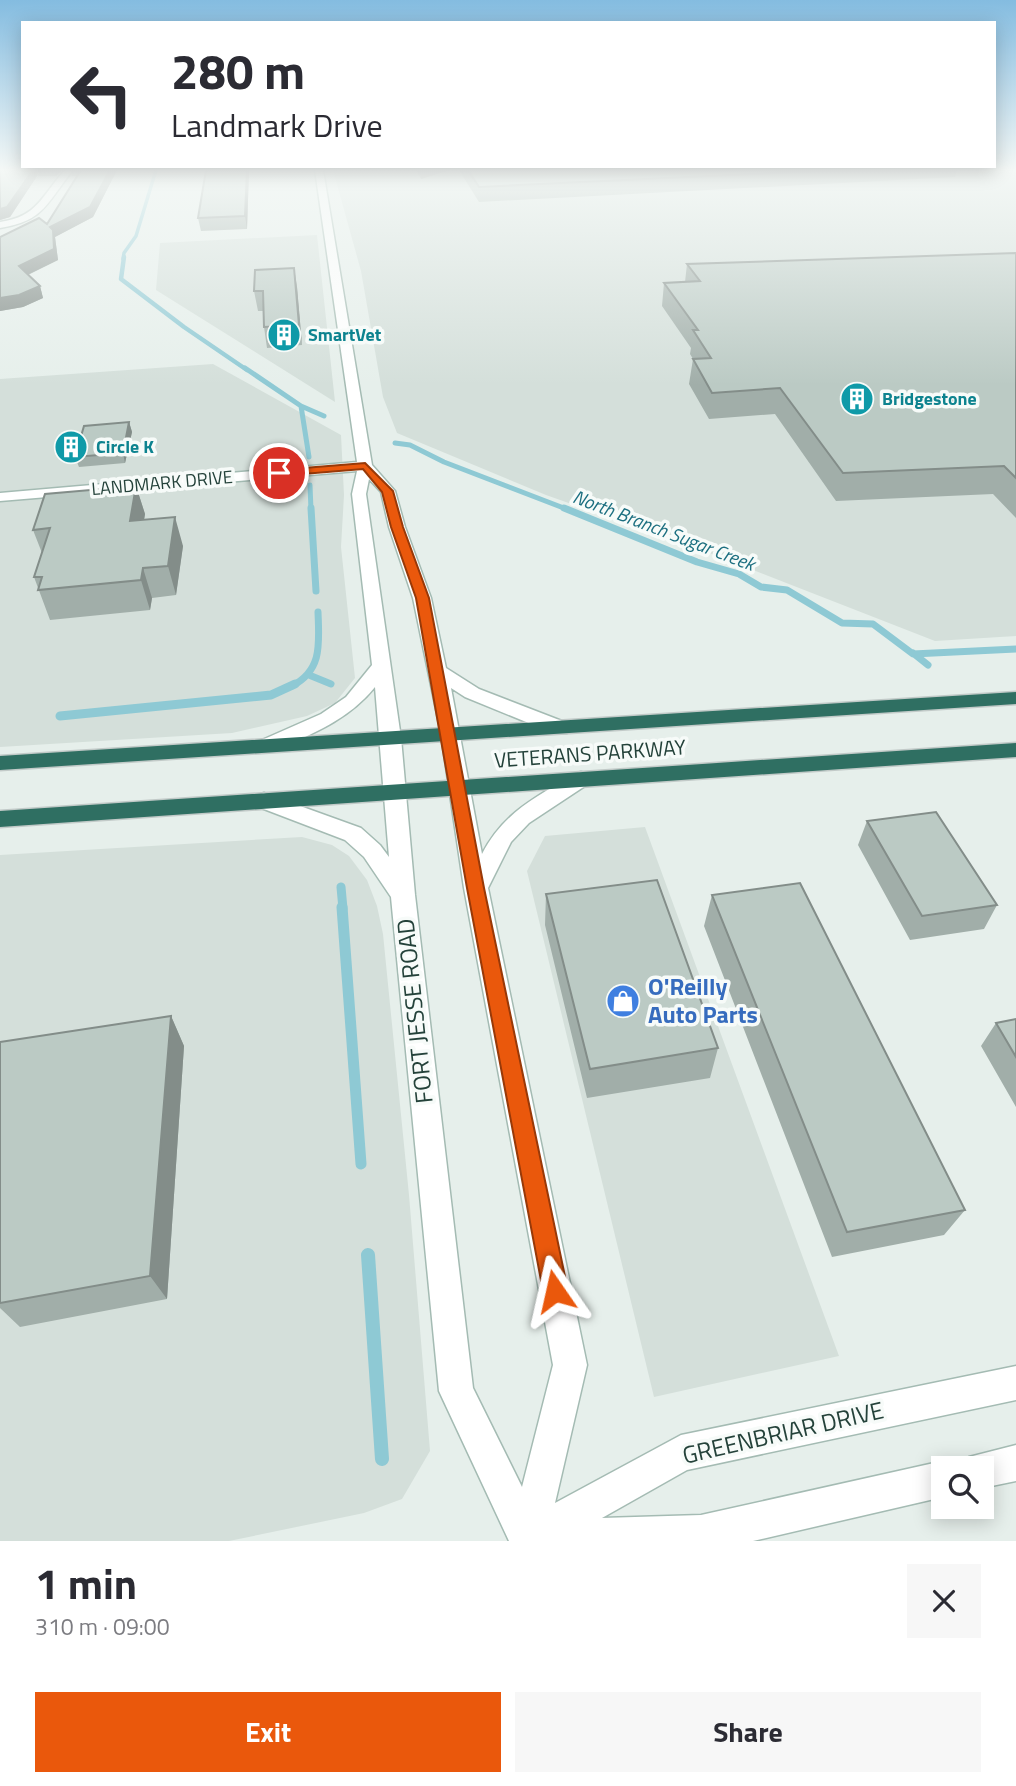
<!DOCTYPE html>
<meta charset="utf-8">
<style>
:root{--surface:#fff;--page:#f7f7f7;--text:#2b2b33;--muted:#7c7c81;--accent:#ea580c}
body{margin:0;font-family:"Titillium Web",sans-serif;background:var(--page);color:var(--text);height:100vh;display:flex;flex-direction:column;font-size:26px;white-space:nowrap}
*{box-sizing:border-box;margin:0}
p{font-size:23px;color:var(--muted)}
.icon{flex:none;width:38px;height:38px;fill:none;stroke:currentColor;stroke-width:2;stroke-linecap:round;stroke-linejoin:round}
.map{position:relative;height:1541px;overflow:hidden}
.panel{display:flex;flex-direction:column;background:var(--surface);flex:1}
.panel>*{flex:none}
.banner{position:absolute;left:21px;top:21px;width:975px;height:147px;border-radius:0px;box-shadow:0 4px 18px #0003;background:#fff;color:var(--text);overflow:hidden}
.controls{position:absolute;left:931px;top:1456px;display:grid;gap:14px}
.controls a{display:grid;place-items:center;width:63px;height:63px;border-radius:0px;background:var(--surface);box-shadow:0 4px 18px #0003;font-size:35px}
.pin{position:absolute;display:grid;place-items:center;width:60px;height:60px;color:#fff;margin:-30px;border:4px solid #fff;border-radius:50%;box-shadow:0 2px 7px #0007}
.me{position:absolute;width:77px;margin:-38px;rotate:349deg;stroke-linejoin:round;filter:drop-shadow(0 0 5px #0008)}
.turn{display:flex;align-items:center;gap:24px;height:147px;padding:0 35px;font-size:32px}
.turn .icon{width:91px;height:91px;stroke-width:2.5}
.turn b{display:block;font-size:49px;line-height:60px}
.round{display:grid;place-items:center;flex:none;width:74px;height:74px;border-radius:0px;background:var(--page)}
.summary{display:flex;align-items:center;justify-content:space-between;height:119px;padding:0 35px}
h1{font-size:42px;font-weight:700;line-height:52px}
.primary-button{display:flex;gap:14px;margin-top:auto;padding:14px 35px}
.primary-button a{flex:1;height:80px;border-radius:0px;background:var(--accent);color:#fff;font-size:28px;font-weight:700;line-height:80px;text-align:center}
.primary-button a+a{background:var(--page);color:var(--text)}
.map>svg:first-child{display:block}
</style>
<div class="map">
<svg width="1016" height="1541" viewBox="0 0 1016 1541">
<rect width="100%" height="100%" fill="#e6efeb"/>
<path fill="#d4dfda" d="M333,170H1016V636L935,641L699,549L546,495L397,433L383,397L361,271Z
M317,235L335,402L156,290L160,243Z
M213,364L341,435L344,495L341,547L355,678L335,703L307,716L232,733L0,747V379Z
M645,827L839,1356L654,1397L527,871L545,836Z
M302,837L332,845L349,856L367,880L377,906L383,934L409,1195L430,1451L402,1499L364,1513L229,1541H0V855Z"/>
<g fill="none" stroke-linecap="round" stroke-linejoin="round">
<path stroke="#8ec9d4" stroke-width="3.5" d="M123,259L124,253L136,236L156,170"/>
<path stroke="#8ec9d4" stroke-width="4.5" d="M124,257L121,279L184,327L247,370"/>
<path stroke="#8ec9d4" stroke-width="5" d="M245,368L301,406L324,416
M301,406L309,457
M395,443L410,445L444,462L569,510
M310,485L311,510"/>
<path stroke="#8ec9d4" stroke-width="7" d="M311,508L316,591
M564,508L697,562L739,574L761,587L787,590L842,623L873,624L913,654L1016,649
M913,653L928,665
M309,675L331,684
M292,686C323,670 319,643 318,612"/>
<path stroke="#8ec9d4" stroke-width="9" d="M60,716L271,695L295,684
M341,887L343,909"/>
<path stroke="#8ec9d4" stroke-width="11" d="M342,907L361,1164"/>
<path stroke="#8ec9d4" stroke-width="14" d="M368,1255L382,1459"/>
<defs>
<path id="street" d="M65,170H73C47,202 45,221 0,228V222C38,217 42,195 65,170Z"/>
<path id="secondary" d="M315,170H323L372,465L395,491L405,527L431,598L446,668L479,689L567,723L570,728L567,733H553L465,697L451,688L482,854C504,812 535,798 574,774L581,772L588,774L592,779L588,784L529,823L511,842L488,888L587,1365L555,1503L681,1435L1016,1366V1400L687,1470L602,1518L701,1515L943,1461L957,1468H943V1497L753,1541H509L439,1391L391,897L364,857L345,840L256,806L253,801L256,796L264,793L361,828L380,845L389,857L375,687C348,720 314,733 276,750H262L259,745L262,740L321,714L346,697L372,665L352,494L357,471L0,501V493L357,462ZM369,479L381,492L389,527L413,598L441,734L464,888L553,1365L522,1487L473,1388L415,895L401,738L366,494Z
M1016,1445V1481L982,1488V1468H964L969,1457Z"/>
<path id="highway" d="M1016,692V704L0,770V756Z
M1016,743V757L0,827V811Z"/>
</defs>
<use href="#street" stroke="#a8b8b2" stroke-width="3"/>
<use href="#secondary" stroke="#a4bbb3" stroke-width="3"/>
<use href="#highway" stroke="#c2cac8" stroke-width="3"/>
<use href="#street" fill="#fff" fill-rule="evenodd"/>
<use href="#secondary" fill="#fff" fill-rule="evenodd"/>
<use href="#highway" fill="#2f6f62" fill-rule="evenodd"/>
</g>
<path fill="#a1aea9" d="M0,170H62L56,176H37L10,217L0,220Z
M70,170H117L93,217L55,237L58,260L28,275L40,286L43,298L23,307L0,311V237L47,224L77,176H72Z
M206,170H249L247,229L201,231L198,218Z
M416,170H449L421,179Z
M459,170H957L955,177L479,202Z
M1016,253V518L993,494L836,501L775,414L709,419L689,384L693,359L690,354L691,348L662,306L664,283L685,282L687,264Z
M297,287L302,345L267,348L264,327V311H258L254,291Z
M129,422L132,432L125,463L79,467L75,457Z
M136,486L145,514L144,520L183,546L176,595L152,598L150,610L50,620L34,577L42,553L33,530Z
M867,821L997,905L984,929L910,940L858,845Z
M546,894L718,1048L710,1078L587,1098L545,925Z
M712,895L965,1210L944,1235L832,1257L704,926Z
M171,1016L184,1046L167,1299L20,1327L0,1308V1042Z
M1016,1019V1107L981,1046L996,1023Z"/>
<path fill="#838d89" d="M33,170H35L37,176L10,217L0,220V209Z
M54,170H62L56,176Z
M110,170H117L93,217L55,237L58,260L23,277L19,266L50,227Z
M247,170H249L247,229L245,216Z
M420,170H449L421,179Z
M294,268L297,287L302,345L299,325Z
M40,286L43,298L23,307L0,311V298Z
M129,422L132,432L125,463L123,453Z
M136,486L145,514L139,549L130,521Z
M175,517L183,546L176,595L168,566Z
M143,568L152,598L150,610L141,580Z
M171,1016L184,1046L167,1299L150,1276Z"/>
<path fill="#bbcac4" stroke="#838d89" stroke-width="2" d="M0,170H33L7,207L0,209Z
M81,170H110L90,207L50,227L53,230L54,249L19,266L40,286L19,295L0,298V237L39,218L47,224Z
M206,170H247L245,216L198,218Z
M468,170H836L479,187Z
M1016,253V478L1004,466L843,473L780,388L712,393L693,359L711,358L693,330H698L664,283L700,281L687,264Z
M294,268L299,325L264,327L263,291H254L255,270Z
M129,422L123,453L75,457L84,426Z
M136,486L130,521L175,517L168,566L143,568L141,580L38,590L42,577H34L50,528L33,530L45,494Z
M936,812L997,905L922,916L867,821Z
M657,880L718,1048L590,1069L546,894Z
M800,883L965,1210L847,1232L712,895Z
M171,1016L150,1276L0,1303V1042Z
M1016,1019V1057L996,1023Z"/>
<linearGradient id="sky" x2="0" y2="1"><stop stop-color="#84bce0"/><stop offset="0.44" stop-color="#f4f8f6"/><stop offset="1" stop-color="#f4f8f6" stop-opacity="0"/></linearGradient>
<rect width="1016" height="385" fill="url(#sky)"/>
<path fill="#ea580c" stroke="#983908" stroke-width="2" d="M365,463L393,491L403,527L429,598L484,888L568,1291L564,1300L555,1304L547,1300L543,1291L467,888L416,598L391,527L382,492L363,469L279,476L274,473L279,470Z"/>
<defs>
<symbol id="building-disc" viewBox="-11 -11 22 22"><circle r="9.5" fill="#0f9aa8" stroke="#f7fbf9"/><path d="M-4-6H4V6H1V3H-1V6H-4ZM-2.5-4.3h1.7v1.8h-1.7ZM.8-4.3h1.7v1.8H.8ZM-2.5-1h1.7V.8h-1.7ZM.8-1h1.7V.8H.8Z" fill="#fff"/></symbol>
<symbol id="shop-disc" viewBox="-11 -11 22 22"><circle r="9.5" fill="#3f7fe0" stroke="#f7fbf9"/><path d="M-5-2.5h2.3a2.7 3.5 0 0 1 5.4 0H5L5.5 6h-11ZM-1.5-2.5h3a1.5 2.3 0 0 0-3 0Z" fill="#fff"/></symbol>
</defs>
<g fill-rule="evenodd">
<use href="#building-disc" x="265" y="316" width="38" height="38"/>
<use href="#building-disc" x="838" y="380" width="38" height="38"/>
<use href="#building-disc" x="52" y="428" width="38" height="38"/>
<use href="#shop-disc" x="604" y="982" width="38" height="38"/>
</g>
<g text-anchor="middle" stroke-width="7" stroke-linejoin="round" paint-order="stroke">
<g font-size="18" font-weight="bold" fill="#0d838f" stroke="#f7fbf9" text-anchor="start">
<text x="308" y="341">SmartVet</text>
<text x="882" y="405">Bridgestone</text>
<text x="96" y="453">Circle K</text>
</g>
<g font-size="18" fill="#24423a" stroke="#f7fbf9">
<text transform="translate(162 483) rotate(-5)" y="6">LANDMARK DRIVE</text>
</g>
<g font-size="19" font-style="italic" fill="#1c6f80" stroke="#f7fbf9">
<text transform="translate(664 530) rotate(21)" y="7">North Branch Sugar Creek</text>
</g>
<g font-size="21" fill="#24423a" stroke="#f7fbf9">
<text transform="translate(590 754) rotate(-4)" y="7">VETERANS PARKWAY</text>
</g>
<g font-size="24" font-weight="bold" fill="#366cbe" stroke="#f7fbf9" text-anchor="start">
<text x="648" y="995">O'Reilly<tspan x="648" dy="28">Auto Parts</tspan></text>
</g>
<g font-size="24" fill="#24423a" stroke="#f7fbf9">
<text transform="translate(415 1011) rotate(-96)" y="8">FORT JESSE ROAD</text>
<text transform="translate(783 1433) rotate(-13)" y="8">GREENBRIAR DRIVE</text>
</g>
</g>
</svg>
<div class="controls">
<a><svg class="icon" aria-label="search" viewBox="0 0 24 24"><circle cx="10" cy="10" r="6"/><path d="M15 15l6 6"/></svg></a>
</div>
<div class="pin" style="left:279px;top:473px;background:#d93025"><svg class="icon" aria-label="arrive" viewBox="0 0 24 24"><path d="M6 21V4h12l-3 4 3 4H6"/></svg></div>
<svg class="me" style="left:555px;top:1291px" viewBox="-20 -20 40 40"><path d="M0-17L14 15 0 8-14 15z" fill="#ea580c" stroke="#fff" stroke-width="4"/></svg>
<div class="banner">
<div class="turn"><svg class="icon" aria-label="left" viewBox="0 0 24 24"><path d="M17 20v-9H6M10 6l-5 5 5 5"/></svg><div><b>280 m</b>Landmark Drive</div></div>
</div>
</div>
<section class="panel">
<div class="summary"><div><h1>1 min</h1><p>310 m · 09:00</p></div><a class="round"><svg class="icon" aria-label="close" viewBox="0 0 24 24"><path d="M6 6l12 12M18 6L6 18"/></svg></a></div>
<div class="primary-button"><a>Exit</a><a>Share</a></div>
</section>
